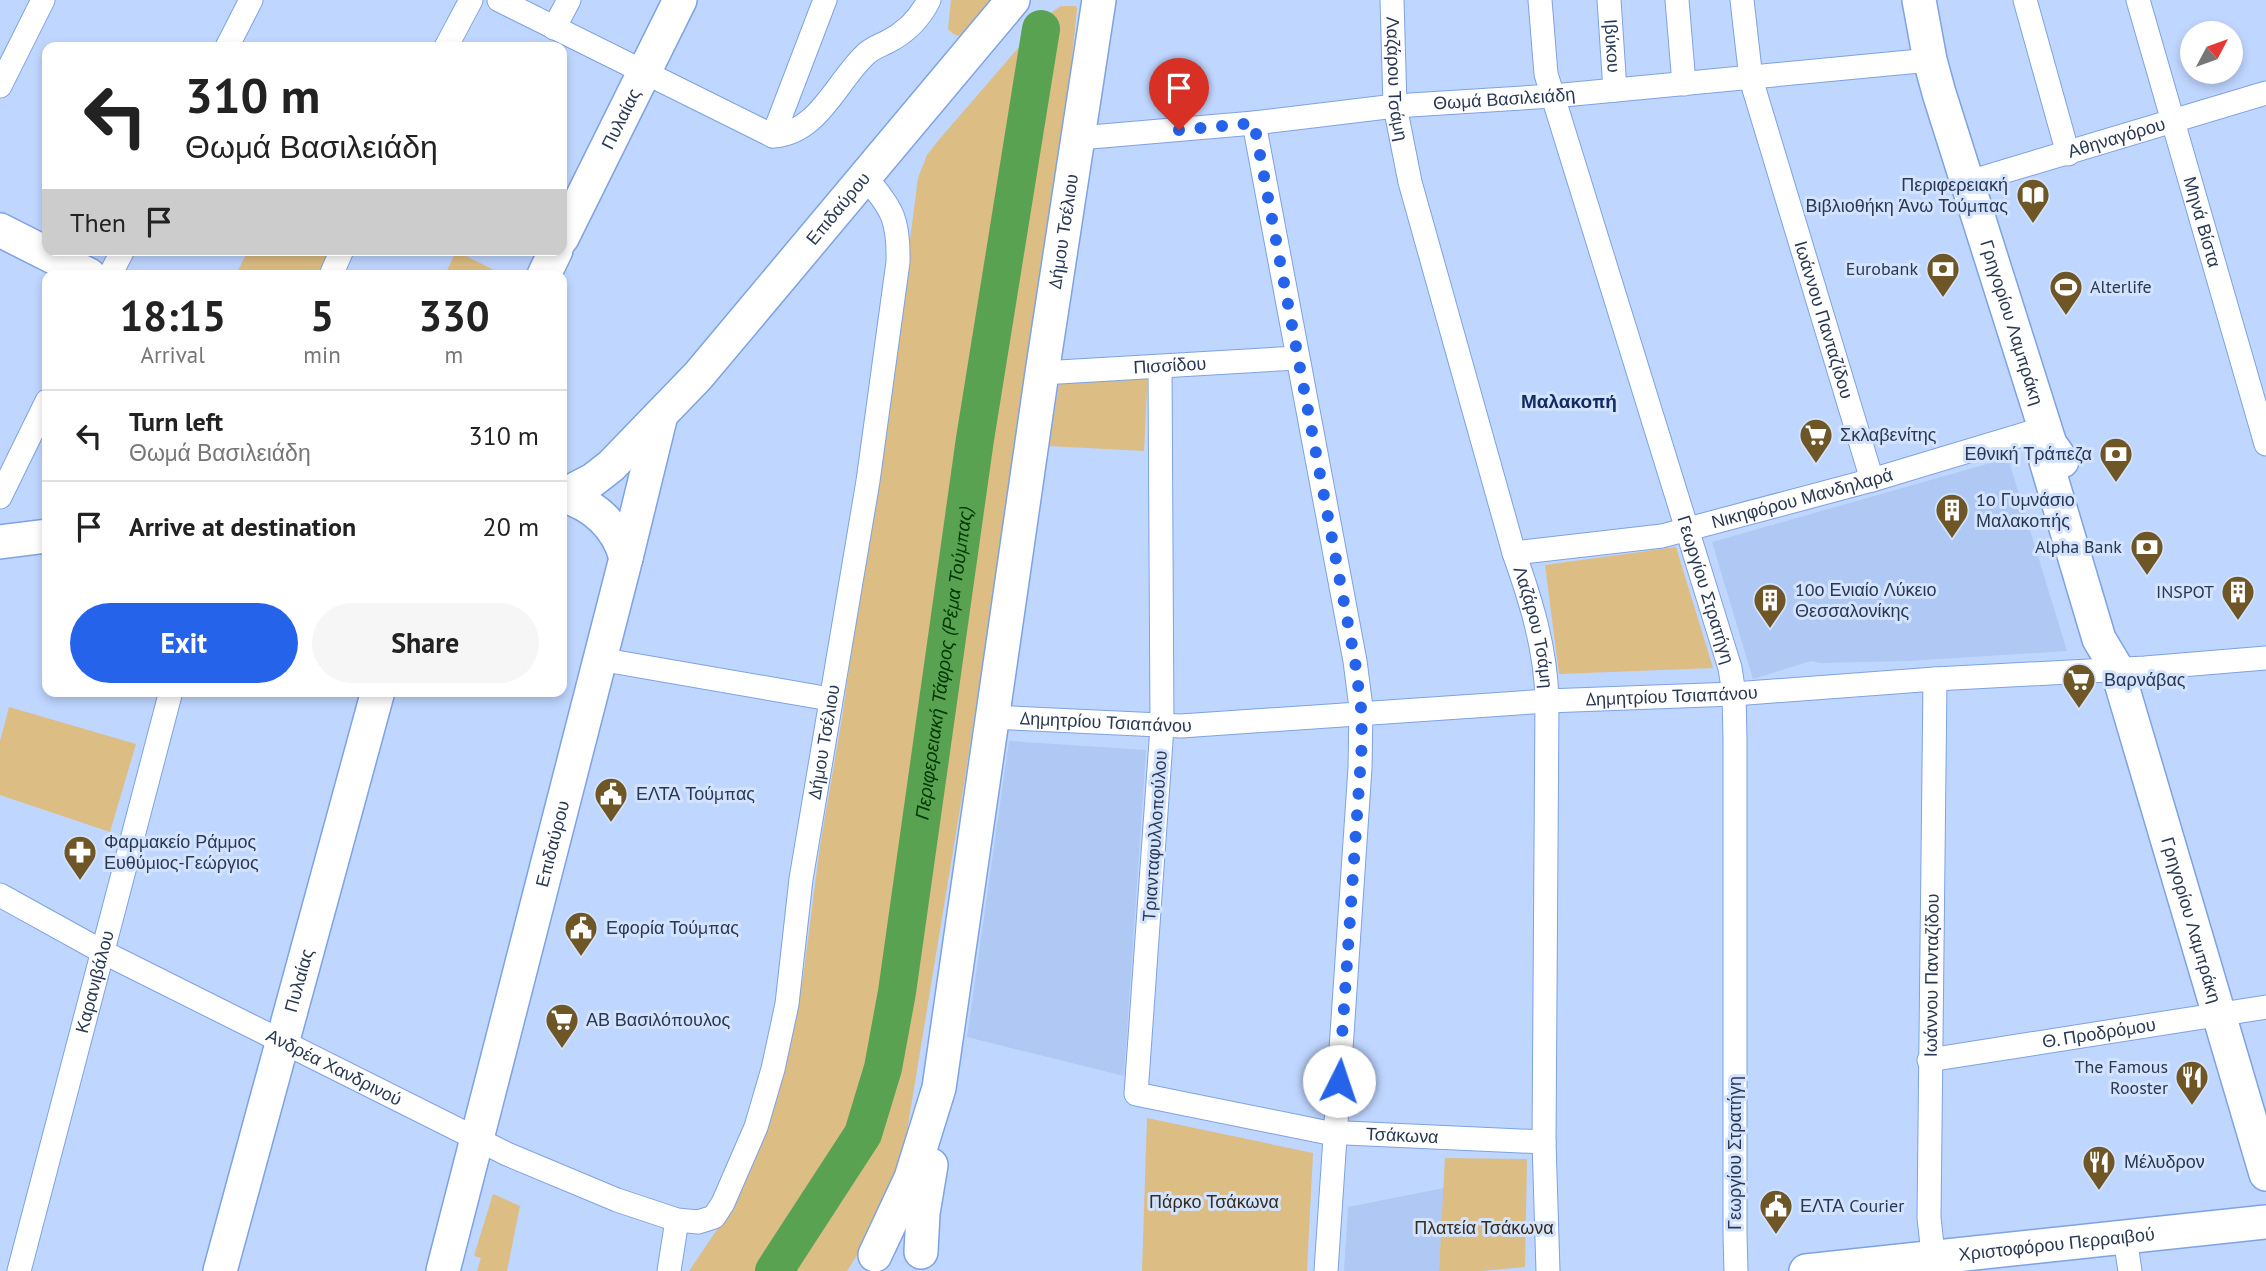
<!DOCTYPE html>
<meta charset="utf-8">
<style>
:root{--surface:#fff;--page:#f6f6f6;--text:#222;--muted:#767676;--line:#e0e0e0;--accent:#2563eb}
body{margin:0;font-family:"PT Sans",sans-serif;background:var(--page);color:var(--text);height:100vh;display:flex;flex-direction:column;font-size:26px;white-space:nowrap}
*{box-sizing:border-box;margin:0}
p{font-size:23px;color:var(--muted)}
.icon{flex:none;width:38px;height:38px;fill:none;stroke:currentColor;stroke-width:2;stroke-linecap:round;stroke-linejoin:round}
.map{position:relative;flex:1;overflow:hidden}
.drawer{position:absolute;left:42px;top:270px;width:525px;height:427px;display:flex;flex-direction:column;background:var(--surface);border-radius:14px;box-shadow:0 4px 10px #0003}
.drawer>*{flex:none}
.guide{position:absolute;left:42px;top:42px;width:525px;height:214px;border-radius:14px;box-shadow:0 4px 10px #0003;background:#fff;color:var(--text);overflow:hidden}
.needle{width:46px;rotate:49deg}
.fabs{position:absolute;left:2180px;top:21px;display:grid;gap:14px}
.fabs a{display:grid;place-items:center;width:63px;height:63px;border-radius:50%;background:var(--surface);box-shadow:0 4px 10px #0003;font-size:35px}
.pin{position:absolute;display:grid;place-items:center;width:60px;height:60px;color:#fff;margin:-72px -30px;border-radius:50% 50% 50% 0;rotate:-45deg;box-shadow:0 0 7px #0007}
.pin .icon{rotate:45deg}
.me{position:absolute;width:77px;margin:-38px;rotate:4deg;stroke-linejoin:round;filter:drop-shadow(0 0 5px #0008)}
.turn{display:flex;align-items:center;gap:24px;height:147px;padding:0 28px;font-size:32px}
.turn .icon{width:91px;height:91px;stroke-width:2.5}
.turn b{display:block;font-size:49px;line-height:60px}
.then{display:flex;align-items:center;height:66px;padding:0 28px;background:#0003;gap:14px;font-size:26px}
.eta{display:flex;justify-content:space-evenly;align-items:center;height:119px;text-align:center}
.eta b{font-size:42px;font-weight:600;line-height:49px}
.primary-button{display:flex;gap:14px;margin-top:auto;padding:14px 28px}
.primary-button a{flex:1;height:80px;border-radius:42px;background:var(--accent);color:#fff;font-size:28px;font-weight:600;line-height:80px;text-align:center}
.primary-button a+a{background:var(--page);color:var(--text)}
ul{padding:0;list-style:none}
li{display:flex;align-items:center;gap:21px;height:91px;padding:0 28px;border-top:2px solid var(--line)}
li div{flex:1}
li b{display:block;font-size:26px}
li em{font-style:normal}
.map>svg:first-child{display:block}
</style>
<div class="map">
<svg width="2266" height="1271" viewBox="0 0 2266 1271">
<rect width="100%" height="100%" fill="#bfd6ff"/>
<path fill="#afc8f4" d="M2008,458L2067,651L1908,661L1820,663L1811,661L1753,679L1712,542Z
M1009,741L1146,750L1124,1076L967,1037Z
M1444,1188L1439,1271H1344L1348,1207Z"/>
<path fill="#dcbd84" d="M951,0H1003L967,35C958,37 955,36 948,29Z
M1061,6H1076L1077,9L1064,134L965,778L897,1192L847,1271H689L723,1221L786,1052L803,978L820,846L842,718L904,286L918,178L927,155L937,142L1020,46L1052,12Z
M248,250H333L321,275H236Z
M456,251L504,275H445Z
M1148,369L1144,451L1049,446L1060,378Z
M1676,547L1713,668L1559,674L1545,565Z
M9,707L136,744L110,832L0,795V741Z
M1147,1118L1313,1153L1307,1271H1142Z
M1445,1158L1527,1159L1525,1267L1481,1271H1439Z
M493,1194L520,1206L507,1271H477L481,1258L474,1256Z"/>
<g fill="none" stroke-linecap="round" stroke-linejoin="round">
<path stroke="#59a252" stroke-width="38" id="s1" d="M774,1271L863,1134L883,1068L897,992L975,439L1041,29"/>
<defs>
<g id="street">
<path d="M499,0L773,136C817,134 836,83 864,56C870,49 879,46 887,42C905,33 920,18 929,0"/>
<path id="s2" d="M1392,0L1395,106L1410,182L1514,553C1531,601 1546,649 1547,701L1544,1142L1548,1271"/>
<path id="s3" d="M1540,0L1546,74L1730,668L1734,694L1735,740V1235L1736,1271"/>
<path id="s4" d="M1609,0L1615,90"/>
<path d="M1677,0L1684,84"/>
<path id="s5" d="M1742,0L1751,79L1872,480"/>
<path d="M2025,0L2068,154"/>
<path id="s6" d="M2138,0L2266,444"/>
<path d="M554,28L569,0"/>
<path d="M227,47L251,0"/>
<path d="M446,47L471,0"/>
<path d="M0,86L43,0"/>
<path d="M1254,123L1355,661L1361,708L1360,768L1326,1271"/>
<path d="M773,136L825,0"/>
<path id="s7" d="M1079,138L1254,123L1395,106L1553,96L1930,60"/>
<path id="s8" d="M1969,182L2266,93"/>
<path d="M110,275L123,250"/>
<path d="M331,275L342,250"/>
<path id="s9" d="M1160,367L1162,727L1136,1094L1324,1132L1544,1142"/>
<path id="s10" d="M1042,373L1297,358"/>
<path d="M0,497L47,401"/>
<path id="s11" d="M1514,553L1662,536L1872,480L2045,428"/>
<path d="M599,659L830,699"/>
<path id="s12" d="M992,717L1181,726L1547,701L1734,694L1935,679L2145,668L2266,658"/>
<path id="s13" d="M0,895L103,952L507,1154L617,1200L677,1220L698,1222L714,1217L723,1203L756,1127L773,1069L787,1004L801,879L868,481L898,262C899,221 893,209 866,178"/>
<path id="s14" d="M1929,1060L2266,1007"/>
<path d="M2125,1238L2130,1271"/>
<path id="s15" d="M19,1271L171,691"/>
<path d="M669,1271L677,1220"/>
<path id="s16" d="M1935,1271L1929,1218L1935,679"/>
</g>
<g id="secondary">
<path id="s17" d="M1919,0L1930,60L1939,93L2050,444L2062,461"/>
<path d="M0,230L89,275"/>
<path id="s18" d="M562,238L680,0"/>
<path d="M544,275L556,250"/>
<path id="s19" d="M2050,444L2046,461L2099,639L2117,669L2266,1174"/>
<path d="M562,495C594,505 617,525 626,558"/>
<path id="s20" d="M564,495L593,480L611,466L698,376L1013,0"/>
<path d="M0,542L47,536"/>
<path d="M921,1252L923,1213L931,1165"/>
<path id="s21" d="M875,1255L911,1178L939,1088L1042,373L1099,0"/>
<path id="s22" d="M220,1271L378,691"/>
<path id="s23" d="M443,1271L626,558L661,415"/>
<path id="s24" d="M1806,1271L2266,1222"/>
</g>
</defs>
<use href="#street" stroke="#7ea2e3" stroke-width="25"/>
<use href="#secondary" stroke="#7ea2e3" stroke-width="36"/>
<use href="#street" stroke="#fff" stroke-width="23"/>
<use href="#secondary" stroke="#fff" stroke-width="33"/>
</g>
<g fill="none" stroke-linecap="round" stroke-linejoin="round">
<path stroke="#2563eb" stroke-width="12" stroke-dasharray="0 21.6" d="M1179,130L1254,123L1355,661L1361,708L1362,742L1339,1081"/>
</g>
<defs>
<symbol id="library-pin" viewBox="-11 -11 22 30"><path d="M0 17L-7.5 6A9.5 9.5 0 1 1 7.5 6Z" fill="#6f5627" stroke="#d3e3fe"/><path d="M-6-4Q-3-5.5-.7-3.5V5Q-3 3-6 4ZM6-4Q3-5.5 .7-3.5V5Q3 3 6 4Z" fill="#fff"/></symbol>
<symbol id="bank-pin" viewBox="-11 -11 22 30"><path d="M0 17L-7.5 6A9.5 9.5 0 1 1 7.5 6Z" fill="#6f5627" stroke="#d3e3fe"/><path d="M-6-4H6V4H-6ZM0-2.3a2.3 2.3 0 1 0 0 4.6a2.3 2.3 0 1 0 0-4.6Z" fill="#fff"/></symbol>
<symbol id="stadium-pin" viewBox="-11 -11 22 30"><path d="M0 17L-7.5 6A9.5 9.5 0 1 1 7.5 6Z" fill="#6f5627" stroke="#d3e3fe"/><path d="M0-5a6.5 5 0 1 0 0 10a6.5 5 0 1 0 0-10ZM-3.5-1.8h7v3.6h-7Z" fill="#fff"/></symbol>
<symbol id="supermarket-pin" viewBox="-11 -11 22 30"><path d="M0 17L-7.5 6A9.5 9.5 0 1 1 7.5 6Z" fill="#6f5627" stroke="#d3e3fe"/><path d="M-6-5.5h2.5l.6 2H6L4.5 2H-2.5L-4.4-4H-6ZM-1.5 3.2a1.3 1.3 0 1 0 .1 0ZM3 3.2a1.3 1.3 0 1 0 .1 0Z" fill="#fff"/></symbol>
<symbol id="building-pin" viewBox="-11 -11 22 30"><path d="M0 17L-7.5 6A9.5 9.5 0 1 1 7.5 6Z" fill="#6f5627" stroke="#d3e3fe"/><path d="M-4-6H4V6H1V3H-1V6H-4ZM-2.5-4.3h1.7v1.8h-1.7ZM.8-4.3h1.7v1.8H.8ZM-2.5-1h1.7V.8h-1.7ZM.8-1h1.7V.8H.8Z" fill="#fff"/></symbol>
<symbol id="civic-pin" viewBox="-11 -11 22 30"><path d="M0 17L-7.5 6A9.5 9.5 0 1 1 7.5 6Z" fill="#6f5627" stroke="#d3e3fe"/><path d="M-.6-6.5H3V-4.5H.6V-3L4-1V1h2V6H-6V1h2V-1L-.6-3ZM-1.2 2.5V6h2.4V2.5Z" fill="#fff"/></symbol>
<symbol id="pharmacy-pin" viewBox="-11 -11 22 30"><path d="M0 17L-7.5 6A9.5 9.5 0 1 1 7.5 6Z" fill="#6f5627" stroke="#d3e3fe"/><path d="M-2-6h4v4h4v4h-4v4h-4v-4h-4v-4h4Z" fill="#fff"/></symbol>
<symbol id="restaurant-pin" viewBox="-11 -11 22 30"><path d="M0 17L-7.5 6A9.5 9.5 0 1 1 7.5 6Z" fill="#6f5627" stroke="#d3e3fe"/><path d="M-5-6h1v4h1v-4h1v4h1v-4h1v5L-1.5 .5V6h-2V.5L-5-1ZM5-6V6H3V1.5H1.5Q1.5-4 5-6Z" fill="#fff"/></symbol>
</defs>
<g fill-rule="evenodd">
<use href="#library-pin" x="2014" y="176" width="38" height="52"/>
<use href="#bank-pin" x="1924" y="250" width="38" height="52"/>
<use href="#stadium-pin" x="2047" y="268" width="38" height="52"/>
<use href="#supermarket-pin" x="1797" y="416" width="38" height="52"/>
<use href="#bank-pin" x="2097" y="435" width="38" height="52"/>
<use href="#building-pin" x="1933" y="491" width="38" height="52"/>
<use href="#bank-pin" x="2128" y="528" width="38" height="52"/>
<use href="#building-pin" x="2219" y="573" width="38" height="52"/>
<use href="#building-pin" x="1751" y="581" width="38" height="52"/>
<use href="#supermarket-pin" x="2060" y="661" width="38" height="52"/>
<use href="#civic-pin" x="592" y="775" width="38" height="52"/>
<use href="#pharmacy-pin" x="61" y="833" width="38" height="52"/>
<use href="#civic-pin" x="562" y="909" width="38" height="52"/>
<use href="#supermarket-pin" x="543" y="1001" width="38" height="52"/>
<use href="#restaurant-pin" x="2173" y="1058" width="38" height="52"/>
<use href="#restaurant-pin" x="2080" y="1143" width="38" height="52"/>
<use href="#civic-pin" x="1757" y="1187" width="38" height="52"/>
</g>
<g text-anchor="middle" stroke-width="6" stroke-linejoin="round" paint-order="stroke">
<g font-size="18" fill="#293853" stroke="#d3e3fe">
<text dy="6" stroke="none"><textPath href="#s4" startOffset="46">Ιβύκου</textPath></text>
<text dy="6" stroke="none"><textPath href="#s2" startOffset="79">Λαζάρου Τσάμη</textPath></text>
<text dy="6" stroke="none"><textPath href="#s7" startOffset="427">Θωμά Βασιλειάδη</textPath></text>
<text dy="6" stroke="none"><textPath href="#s18" startOffset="133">Πυλαίας</textPath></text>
<text dy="6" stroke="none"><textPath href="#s8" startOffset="154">Αθηναγόρου</textPath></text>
<text dy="6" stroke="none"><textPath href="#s20" startOffset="399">Επιδαύρου</textPath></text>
<text dy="6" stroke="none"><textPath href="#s6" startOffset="231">Μηνά Βίστα</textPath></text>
<text dy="6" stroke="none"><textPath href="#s21" startOffset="1045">Δήμου Τσέλιου</textPath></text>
<text dy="6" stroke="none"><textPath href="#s5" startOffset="331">Ιωάννου Πανταζίδου</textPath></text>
<text dy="6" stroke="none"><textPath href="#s17" startOffset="336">Γρηγορίου Λαμπράκη</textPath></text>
<text dy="6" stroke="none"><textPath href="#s10" startOffset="128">Πισσίδου</textPath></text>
<text dy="6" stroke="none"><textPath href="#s11" startOffset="294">Νικηφόρου Μανδηλαρά</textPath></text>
<text dy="6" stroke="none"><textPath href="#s3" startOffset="614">Γεωργίου Στρατήγη</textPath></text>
<text dy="6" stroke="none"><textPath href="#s2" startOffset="646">Λαζάρου Τσάμη</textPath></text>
<text dy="6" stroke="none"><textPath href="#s12" startOffset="681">Δημητρίου Τσιαπάνου</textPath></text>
<text dy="6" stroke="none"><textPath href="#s12" startOffset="114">Δημητρίου Τσιαπάνου</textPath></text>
<text dy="6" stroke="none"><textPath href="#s13" startOffset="1281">Δήμου Τσέλιου</textPath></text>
<text transform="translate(1155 836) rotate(-86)" y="6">Τριανταφυλλοπούλου</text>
<text dy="6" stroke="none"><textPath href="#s23" startOffset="441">Επιδαύρου</textPath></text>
<text dy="6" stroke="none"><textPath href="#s19" startOffset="500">Γρηγορίου Λαμπράκη</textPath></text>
<text dy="6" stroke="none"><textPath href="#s16" startOffset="296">Ιωάννου Πανταζίδου</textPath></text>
<text dy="6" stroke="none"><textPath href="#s15" startOffset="299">Καρανιβάλου</textPath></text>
<text dy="6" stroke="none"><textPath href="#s22" startOffset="301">Πυλαίας</textPath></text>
<text dy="6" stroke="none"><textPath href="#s14" startOffset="172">Θ. Προδρόμου</textPath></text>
<text dy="6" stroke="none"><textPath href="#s13" startOffset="376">Ανδρέα Χανδρινού</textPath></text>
<text dy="6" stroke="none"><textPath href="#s9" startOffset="998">Τσάκωνα</textPath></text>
<text transform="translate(1735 1153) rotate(-90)" y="6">Γεωργίου Στρατήγη</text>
<text dy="6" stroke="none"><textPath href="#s24" startOffset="252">Χριστοφόρου Περραιβού</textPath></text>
</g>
<g font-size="18" fill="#293853" stroke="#d3e3fe" text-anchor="start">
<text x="2008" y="191" text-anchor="end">Περιφερειακή<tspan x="2008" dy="21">Βιβλιοθήκη Άνω Τούμπας</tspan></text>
<text x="1918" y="275" text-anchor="end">Eurobank</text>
<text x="2090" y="293">Alterlife</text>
<text x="1840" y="441">Σκλαβενίτης</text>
<text x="2092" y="460" text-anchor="end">Εθνική Τράπεζα</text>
<text x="1976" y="506">1ο Γυμνάσιο<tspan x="1976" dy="21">Μαλακοπής</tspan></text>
<text x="2122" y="553" text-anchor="end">Alpha Bank</text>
<text x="1795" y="596">10ο Ενιαίο Λύκειο<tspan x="1795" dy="21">Θεσσαλονίκης</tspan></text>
<text x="2214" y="598" text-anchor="end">INSPOT</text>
<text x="2104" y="686">Βαρνάβας</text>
<text x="636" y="800">ΕΛΤΑ Τούμπας</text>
<text x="104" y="848">Φαρμακείο Ράμμος<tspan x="104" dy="21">Ευθύμιος-Γεώργιος</tspan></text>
<text x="606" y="934">Εφορία Τούμπας</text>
<text x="586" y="1026">ΑΒ Βασιλόπουλος</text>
<text x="2168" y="1073" text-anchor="end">The Famous<tspan x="2168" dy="21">Rooster</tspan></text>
<text x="2124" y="1168">Μέλυδρον</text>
<text x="1800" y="1212">ΕΛΤΑ Courier</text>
</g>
<g font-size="18" fill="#372d1b" stroke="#d3e3fe">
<text x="1214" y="1208">Πάρκο Τσάκωνα</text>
<text x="1484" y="1234">Πλατεία Τσάκωνα</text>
</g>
<g font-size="19" font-weight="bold" fill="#102c63" stroke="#d3e3fe">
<text x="1569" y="408">Μαλακοπή</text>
</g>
<g font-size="19" font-style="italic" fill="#013700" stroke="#d3e3fe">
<text dy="7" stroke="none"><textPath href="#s1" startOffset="642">Περιφερειακή Τάφρος (Ρέμα Τούμπας)</textPath></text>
</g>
</g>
</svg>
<div class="fabs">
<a><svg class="needle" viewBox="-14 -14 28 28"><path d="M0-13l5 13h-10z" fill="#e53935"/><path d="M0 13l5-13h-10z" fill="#767676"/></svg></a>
</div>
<div class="pin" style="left:1179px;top:130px;background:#d93025"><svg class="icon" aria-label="arrive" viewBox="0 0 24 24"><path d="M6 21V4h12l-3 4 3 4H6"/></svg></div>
<svg class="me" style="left:1339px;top:1081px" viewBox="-20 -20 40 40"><circle r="19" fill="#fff"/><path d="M0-13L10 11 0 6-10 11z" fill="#2563eb"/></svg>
<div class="guide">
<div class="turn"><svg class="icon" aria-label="left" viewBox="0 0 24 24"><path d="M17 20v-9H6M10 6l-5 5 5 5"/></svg><div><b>310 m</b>Θωμά Βασιλειάδη</div></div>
<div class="then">Then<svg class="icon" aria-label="arrive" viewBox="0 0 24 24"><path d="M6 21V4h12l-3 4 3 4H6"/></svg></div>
</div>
<section class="drawer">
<div class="eta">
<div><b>18:15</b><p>Arrival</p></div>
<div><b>5</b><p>min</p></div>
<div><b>330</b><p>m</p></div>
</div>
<ul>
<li><svg class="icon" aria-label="left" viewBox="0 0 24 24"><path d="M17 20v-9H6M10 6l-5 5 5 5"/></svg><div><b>Turn left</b><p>Θωμά Βασιλειάδη</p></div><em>310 m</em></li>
<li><svg class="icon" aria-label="arrive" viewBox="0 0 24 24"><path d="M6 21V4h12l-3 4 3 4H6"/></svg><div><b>Arrive at destination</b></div><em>20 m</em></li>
</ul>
<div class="primary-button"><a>Exit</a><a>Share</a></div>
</section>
</div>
